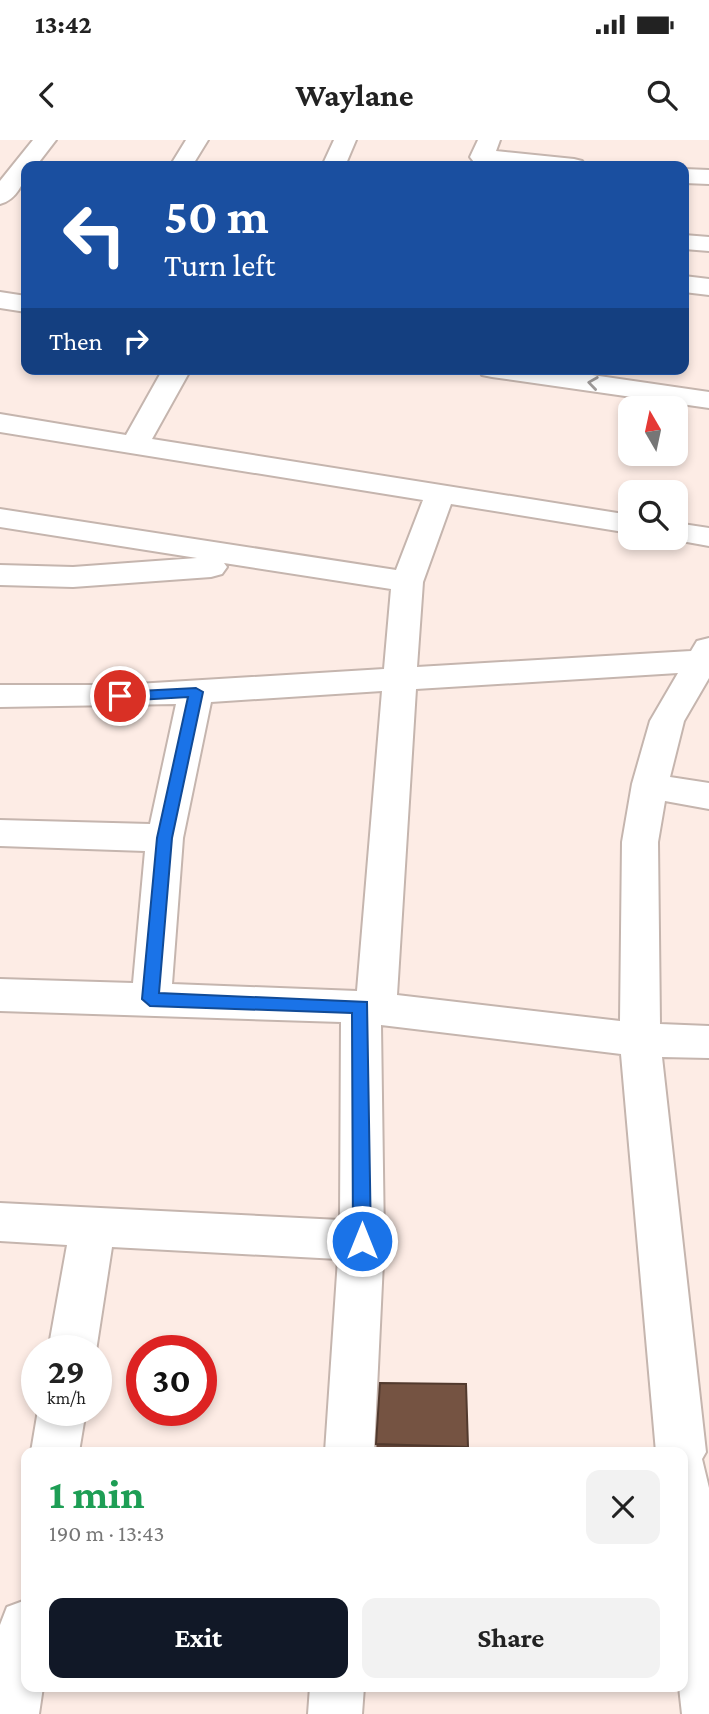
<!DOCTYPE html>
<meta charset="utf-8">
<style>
:root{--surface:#fff;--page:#f2f2f2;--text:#222;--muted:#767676;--accent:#111827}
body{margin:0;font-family:"Crimson Pro",serif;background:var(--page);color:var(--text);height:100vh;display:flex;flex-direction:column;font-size:26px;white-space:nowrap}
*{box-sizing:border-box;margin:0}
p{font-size:23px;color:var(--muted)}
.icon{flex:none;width:38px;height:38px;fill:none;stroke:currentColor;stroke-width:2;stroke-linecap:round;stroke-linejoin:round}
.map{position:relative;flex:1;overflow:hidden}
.side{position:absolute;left:21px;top:1307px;width:667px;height:245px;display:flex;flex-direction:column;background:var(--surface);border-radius:14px;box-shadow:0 4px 10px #0003}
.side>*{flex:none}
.top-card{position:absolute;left:21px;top:21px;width:668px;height:214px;border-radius:14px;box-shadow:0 4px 10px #0003;background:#1a4fa0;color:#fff;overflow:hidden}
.needle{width:46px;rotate:351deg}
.controls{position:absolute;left:618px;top:256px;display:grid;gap:14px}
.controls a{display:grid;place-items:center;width:70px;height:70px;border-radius:14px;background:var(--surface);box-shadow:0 4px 10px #0003;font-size:35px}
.speed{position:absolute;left:21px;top:1195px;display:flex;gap:14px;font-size:35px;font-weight:700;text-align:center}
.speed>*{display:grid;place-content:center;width:91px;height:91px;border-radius:50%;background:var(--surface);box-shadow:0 4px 10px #0003;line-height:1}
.speed small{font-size:18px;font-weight:400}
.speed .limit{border:10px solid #d22;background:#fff;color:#111}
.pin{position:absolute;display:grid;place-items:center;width:60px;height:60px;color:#fff;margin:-30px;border:4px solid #fff;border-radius:50%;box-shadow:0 2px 7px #0007}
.me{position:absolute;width:77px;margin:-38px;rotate:0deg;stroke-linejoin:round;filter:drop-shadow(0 0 5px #0008)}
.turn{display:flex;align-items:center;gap:24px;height:147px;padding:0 28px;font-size:32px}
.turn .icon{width:91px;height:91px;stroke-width:2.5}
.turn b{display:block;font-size:49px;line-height:60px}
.then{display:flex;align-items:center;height:66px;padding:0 28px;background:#0003;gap:14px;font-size:26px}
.round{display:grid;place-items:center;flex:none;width:74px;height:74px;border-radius:14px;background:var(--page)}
.head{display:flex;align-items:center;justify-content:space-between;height:119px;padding:0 28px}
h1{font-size:42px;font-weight:700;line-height:52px;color:#1e9e55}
.action{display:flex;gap:14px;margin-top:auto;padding:14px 28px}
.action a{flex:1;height:80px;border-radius:14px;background:var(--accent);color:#fff;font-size:28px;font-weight:700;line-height:80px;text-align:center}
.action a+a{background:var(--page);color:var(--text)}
.status{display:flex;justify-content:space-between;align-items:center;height:49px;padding:0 35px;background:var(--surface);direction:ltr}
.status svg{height:19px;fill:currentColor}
header{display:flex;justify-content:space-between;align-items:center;height:91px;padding:0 28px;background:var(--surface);font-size:32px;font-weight:700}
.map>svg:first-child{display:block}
</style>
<div class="status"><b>13:42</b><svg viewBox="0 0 49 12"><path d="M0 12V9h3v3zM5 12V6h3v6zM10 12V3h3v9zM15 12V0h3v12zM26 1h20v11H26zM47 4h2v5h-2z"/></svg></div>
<header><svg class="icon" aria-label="back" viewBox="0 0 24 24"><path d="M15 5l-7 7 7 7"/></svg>Waylane<svg class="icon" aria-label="search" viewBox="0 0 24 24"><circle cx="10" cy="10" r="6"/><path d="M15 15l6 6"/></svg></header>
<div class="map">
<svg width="709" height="1574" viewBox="0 0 709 1574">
<rect width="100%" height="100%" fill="#fdece5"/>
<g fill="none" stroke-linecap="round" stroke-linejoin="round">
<defs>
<path id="minor" d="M33,0H56L36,26H26C26,42 16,60 0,64V41Z
M186,0H208L192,26H170Z
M334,0H356L345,26H322Z
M478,0H500L496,11L574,19L582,21L586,26L482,24L474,22L470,17Z
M684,29L709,30V44L684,43Z
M684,95L709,97V111L684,109Z
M684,136L709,139V155L684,152Z
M163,229H191L152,299L630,375V393L451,364L423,442L417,527L691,511L697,501L709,498V538L684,581L670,637L709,643V669L665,661L658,702L660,884L709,886V918L662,917L706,1312L702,1319L709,1348V1574H682L679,1547H682V1312H656L621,914L381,885L384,1101L374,1312H325L338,1119L112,1107L96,1211H48L67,1105L0,1101V1063L340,1080L341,882L0,871V839L133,843L145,711L0,706V680L150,684L176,564L0,567V545H120L384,529L391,449L224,423L227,427L222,434L211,437L73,447L0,445V425L73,427L197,418L0,387V369L396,430L423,360L0,292V274L126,295ZM678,533L650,581L632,644L622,702L620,881L397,855L416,549ZM382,551L357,851L172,844L183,698L211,562Z
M676,383L709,388V406L665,398L676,397Z
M38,1270H86L79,1312H31Z
M26,1460V1547H43L39,1574H0V1485L7,1467Z
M310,1547H364L362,1574H308Z"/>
<path id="major" d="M0,152L26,156V172L0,168Z
M479,229H551L709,252V268L492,237L482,235Z"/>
</defs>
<use href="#minor" stroke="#c5b5ae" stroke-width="4"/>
<use href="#major" stroke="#c5b5ae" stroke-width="4"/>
<use href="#minor" fill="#fff" fill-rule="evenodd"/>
<use href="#major" fill="#fff" fill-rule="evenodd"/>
</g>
<path fill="#654739" d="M380,1243L468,1307L467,1312H376Z"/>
<path fill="#755342" stroke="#523a2e" stroke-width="2" d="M380,1243L466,1244L468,1307L376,1304Z"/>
<defs><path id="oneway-chevron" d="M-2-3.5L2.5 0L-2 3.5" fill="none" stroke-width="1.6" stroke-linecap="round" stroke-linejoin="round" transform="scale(1.75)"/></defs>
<use stroke="#9e9a99" href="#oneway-chevron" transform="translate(593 243) rotate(-172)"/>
<path fill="#1a73e8" stroke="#114b97" stroke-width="2" d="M196,548L203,552L172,698L159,853L367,862L371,1101L368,1107H355L353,1101L352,873L150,866L142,859L157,698L188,557L120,561L113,556L120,552Z"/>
</svg>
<div class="controls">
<a><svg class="needle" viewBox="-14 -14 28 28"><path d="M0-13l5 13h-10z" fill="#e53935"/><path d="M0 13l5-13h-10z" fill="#767676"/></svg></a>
<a><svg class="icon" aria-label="search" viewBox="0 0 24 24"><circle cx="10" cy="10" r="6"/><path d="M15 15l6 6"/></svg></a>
</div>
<div class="speed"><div>29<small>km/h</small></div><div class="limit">30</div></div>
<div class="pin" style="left:120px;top:556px;background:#d93025"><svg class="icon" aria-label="arrive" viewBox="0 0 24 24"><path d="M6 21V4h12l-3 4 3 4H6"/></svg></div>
<svg class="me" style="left:362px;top:1101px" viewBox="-20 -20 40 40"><circle r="17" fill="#1a73e8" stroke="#fff" stroke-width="3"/><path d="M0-11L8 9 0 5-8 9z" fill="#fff"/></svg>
<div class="top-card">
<div class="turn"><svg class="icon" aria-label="left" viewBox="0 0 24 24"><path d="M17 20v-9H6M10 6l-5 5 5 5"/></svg><div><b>50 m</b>Turn left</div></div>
<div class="then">Then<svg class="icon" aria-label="right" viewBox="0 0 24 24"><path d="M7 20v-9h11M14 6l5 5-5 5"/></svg></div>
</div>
<section class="side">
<div class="head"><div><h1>1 min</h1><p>190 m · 13:43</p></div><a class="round"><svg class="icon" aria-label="close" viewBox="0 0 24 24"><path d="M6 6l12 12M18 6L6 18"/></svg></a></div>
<div class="action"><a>Exit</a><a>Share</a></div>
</section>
</div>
